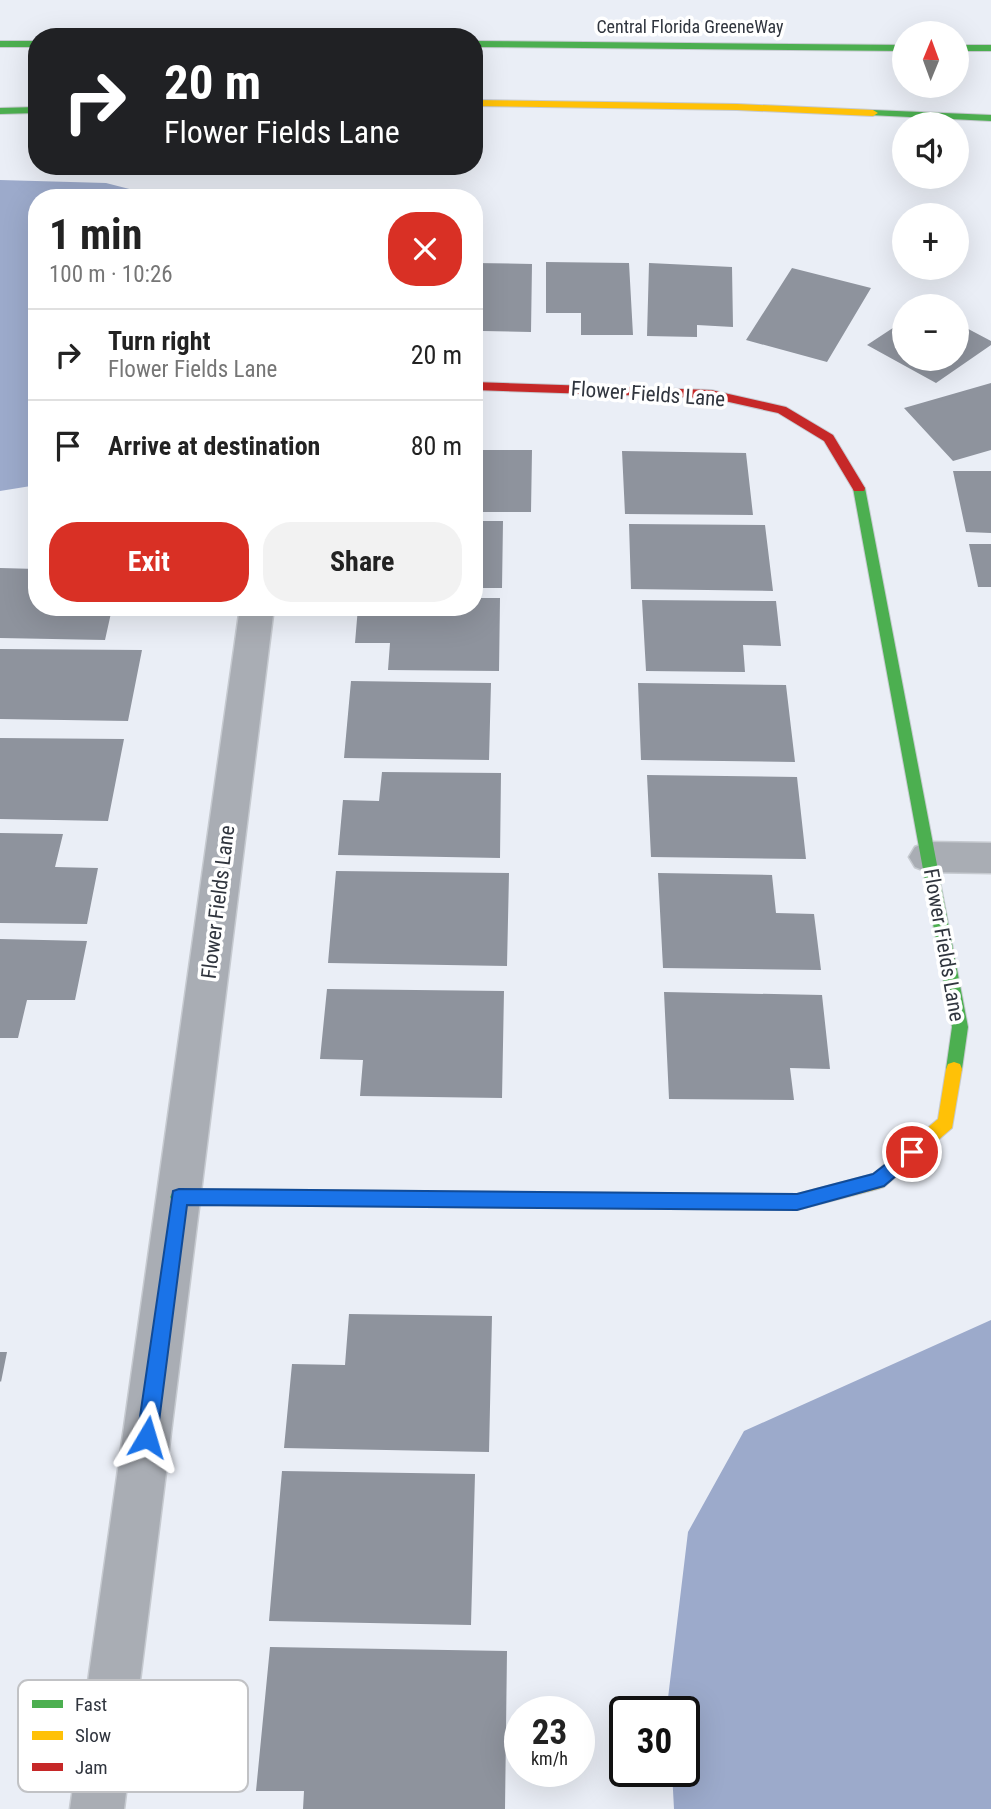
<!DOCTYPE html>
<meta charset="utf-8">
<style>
:root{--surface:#fff;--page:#f2f2f2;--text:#222;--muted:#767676;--line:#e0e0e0;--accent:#d93025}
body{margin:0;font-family:"Roboto Condensed",sans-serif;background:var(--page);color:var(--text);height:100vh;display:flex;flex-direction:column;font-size:26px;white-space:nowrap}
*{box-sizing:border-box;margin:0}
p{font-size:23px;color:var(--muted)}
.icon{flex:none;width:38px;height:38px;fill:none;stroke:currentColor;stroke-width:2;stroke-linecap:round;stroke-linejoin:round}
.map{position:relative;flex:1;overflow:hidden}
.sheet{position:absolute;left:28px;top:189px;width:455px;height:427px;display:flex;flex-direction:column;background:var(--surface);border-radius:28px;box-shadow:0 7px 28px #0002}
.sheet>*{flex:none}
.top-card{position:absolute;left:28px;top:28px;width:455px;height:147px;border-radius:28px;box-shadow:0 7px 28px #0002;background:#202124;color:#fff;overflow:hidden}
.needle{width:46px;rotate:1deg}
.buttons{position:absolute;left:892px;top:21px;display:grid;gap:14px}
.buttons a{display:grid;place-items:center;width:77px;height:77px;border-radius:50%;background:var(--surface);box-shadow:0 7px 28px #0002;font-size:35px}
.speed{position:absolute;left:504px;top:1696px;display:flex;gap:14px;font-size:35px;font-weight:700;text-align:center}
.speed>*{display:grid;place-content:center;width:91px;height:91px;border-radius:50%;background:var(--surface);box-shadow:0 7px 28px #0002;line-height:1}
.speed small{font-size:18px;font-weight:400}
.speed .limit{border:4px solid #111;border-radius:10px;background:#fff;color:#111}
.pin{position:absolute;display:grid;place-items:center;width:60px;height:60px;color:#fff;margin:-30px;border:4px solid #fff;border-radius:50%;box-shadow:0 2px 7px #0007}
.me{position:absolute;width:77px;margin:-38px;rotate:7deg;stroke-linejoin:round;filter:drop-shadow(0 0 5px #0008)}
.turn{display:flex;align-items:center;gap:24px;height:147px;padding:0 21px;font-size:32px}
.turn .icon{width:91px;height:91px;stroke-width:2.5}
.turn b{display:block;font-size:49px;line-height:60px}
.round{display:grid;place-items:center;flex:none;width:74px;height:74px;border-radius:28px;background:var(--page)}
.overview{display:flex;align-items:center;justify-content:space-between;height:119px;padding:0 21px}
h1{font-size:42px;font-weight:700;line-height:52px}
.action{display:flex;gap:14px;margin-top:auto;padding:14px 21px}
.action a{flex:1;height:80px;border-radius:28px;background:var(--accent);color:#fff;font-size:28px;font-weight:700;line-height:80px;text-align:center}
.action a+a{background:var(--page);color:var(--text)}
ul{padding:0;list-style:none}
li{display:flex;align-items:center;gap:21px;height:91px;padding:0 21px;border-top:2px solid var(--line)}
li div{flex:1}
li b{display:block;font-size:26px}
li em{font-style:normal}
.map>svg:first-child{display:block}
</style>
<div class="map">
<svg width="991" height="1809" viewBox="0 0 991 1809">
<rect width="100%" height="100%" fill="#eaeef6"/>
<path fill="#9caacb" d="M0,180L106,183L141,192L145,198H37V485L0,491Z
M991,1320V1809H674L672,1771H684V1712L669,1711L668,1698L688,1532L744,1431Z"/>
<path fill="#8e939d" d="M546,262L629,263L633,335H581V313H546Z
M474,263L532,264L531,332L483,331V313H474Z
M649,263L732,267L733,327L697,325V337L647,336Z
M792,268L871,288L827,362L746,340Z
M905,320V359H957V323L991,341V345L936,383L867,345Z
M991,383V450L953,461L904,408Z
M474,450H532L531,512H474Z
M622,451L746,453L753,515L625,514Z
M953,471H991V533L966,532Z
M474,521H503L502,588H474Z
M629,524L765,525L773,591L631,589Z
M969,544H991V587H978Z
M0,568L37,569V607H150L149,614L111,613L105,640L0,638Z
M474,598H500L499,671L388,670L390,643H355L358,607H474Z
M642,600L776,601L781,646L743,645L745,672L646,671Z
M0,649L142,650L128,721L0,719Z
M351,681L491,683L489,760L344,758Z
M638,683L786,685L795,762L641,760Z
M0,738L124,739L108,821L0,819Z
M382,772L501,773L500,858L338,855L343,800L379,801Z
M647,775L797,777L806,859L651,857Z
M0,833L63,834L55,867L98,868L87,924L0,923Z
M336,871L509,873L507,966L328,963Z
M658,873L772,875L776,913L814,914L821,970L663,968Z
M0,939L87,941L75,1000H27L18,1038H0Z
M327,989L504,991L502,1098L360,1096L363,1060L320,1059Z
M664,992L822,995L830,1069L790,1068L794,1100L669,1099Z
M349,1314L492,1316L489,1452L284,1448L292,1364L345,1365Z
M0,1352H7L1,1382L0,1381Z
M282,1471L475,1474L471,1625L269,1621Z
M270,1647L507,1651L505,1809H303L304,1791H256Z"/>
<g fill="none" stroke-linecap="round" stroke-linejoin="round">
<defs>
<path id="street" d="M240,607H274L124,1809H70Z
M928,842L991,843V873L928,872L915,867L909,857L915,847Z"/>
<path id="fast" d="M0,41H37V47H0Z
M474,41L905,45V51L474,47Z
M957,45H991V51H957Z
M37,107V113L0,114V108Z
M873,110L991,115V121L869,115V111Z
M859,484L865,488L968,1027L962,1069L960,1074L954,1076L948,1074L946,1069L952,1027L853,488Z
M179,1189L546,1192L552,1194L555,1200L552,1206L546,1208L179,1205L173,1203L170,1197L173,1191Z"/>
<path id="slow" d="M474,100L737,104L873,110L878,113L873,116L737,110L474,106Z
M954,1062L960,1064L962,1069L952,1128L884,1187L878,1189L797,1210L546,1208L540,1206L537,1200L540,1194L546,1192L797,1194L873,1174L938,1119L946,1069L948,1064Z"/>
<path id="jam" d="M474,382L711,390L786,407L833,435L865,488L864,491H854L824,441L778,413L711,398L474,390Z"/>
</defs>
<use href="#street" stroke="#c6cad0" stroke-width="3"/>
<use href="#fast" stroke="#c6cad0" stroke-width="2"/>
<use href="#slow" stroke="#c6cad0" stroke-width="2"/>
<use href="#jam" stroke="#c6cad0" stroke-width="2"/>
<use href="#street" fill="#a9adb4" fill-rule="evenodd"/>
<use href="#fast" fill="#4caf50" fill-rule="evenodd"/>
<use href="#slow" fill="#ffc107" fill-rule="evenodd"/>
<use href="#jam" fill="#c62828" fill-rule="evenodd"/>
</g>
<path fill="#1a73e8" stroke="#114b97" stroke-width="2" d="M912,1144L918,1146L921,1152L918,1157L884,1186L797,1210L187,1205L157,1437L154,1443L147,1446L140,1443L137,1437L173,1191L179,1189L797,1194L873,1174Z"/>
<g text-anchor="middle" stroke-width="7" stroke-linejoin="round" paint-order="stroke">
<g font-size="18" fill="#30353e" stroke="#fff">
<text x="690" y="33">Central Florida GreeneWay</text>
</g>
<g font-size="21" fill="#30353e" stroke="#fff">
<text transform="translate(648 394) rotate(4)" y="7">Flower Fields Lane</text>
<text transform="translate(218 902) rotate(-83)" y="7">Flower Fields Lane</text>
<text transform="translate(944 945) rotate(80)" y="7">Flower Fields Lane</text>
</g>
</g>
<rect x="18" y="1680" width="230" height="112" rx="10" fill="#fff" stroke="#c1c2c5" stroke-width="2"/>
<rect x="32" y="1700" width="31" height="8" fill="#4caf50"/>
<rect x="32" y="1731" width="31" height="9" fill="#ffc107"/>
<rect x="32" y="1763" width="31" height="8" fill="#c62828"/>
<g font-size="19" fill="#30353e">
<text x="75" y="1711">Fast</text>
<text x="75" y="1742">Slow</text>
<text x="75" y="1774">Jam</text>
</g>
</svg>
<div class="buttons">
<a><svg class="needle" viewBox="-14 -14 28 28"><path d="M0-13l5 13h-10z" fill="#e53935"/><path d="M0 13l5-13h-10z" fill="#767676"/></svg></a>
<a><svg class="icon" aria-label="sound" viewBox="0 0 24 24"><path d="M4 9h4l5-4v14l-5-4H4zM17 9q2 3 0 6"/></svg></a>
<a>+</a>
<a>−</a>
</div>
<div class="speed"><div>23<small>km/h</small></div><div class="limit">30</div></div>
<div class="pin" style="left:912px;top:1152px;background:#d93025"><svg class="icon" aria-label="arrive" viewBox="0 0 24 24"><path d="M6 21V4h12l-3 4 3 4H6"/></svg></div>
<svg class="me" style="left:147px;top:1437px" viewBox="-20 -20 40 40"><path d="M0-17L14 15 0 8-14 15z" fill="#1a73e8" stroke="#fff" stroke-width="4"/></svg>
<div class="top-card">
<div class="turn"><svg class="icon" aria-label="right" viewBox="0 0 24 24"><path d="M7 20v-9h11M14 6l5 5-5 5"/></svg><div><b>20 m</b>Flower Fields Lane</div></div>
</div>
<section class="sheet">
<div class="overview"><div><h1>1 min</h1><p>100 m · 10:26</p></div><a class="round" style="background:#d93025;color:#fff"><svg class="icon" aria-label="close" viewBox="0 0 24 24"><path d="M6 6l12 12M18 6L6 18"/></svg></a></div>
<ul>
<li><svg class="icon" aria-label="right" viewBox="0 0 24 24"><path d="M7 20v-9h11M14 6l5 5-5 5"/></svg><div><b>Turn right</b><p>Flower Fields Lane</p></div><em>20 m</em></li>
<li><svg class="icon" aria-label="arrive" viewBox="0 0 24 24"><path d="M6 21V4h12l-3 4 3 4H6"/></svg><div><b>Arrive at destination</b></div><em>80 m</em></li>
</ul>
<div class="action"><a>Exit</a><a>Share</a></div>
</section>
</div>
